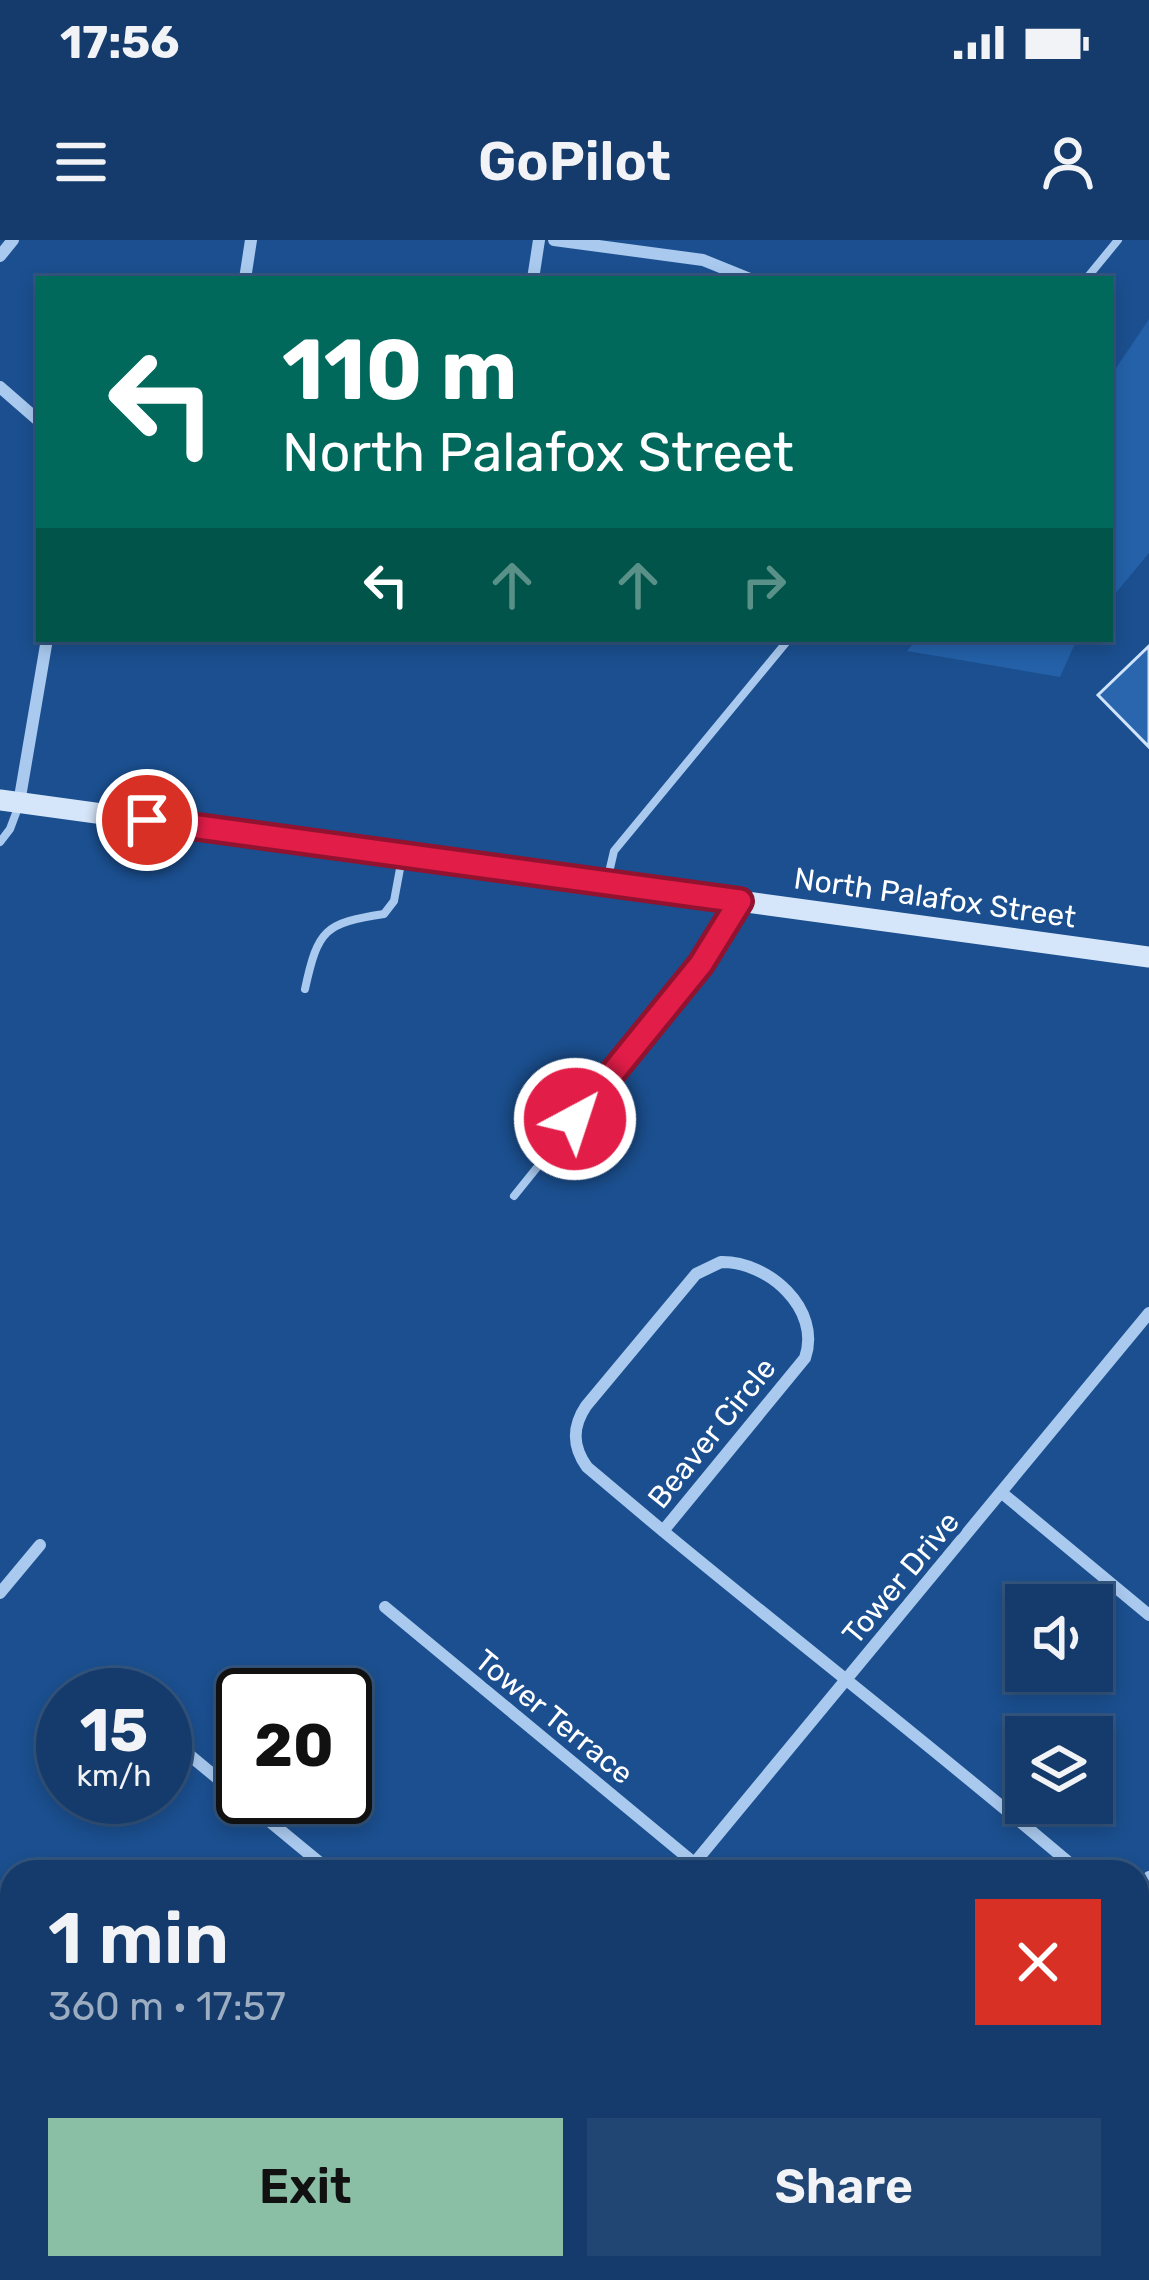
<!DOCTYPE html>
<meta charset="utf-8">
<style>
:root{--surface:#143b6b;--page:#214673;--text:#f1f3f6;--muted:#9dadc1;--line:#33557e;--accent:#8abfa5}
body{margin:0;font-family:Rubik,sans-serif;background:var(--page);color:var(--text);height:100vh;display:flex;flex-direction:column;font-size:45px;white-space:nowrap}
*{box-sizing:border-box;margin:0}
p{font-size:39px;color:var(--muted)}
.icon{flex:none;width:66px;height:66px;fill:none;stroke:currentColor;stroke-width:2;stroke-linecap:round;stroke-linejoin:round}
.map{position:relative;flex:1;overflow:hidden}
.sheet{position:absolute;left:0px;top:1620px;width:1149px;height:420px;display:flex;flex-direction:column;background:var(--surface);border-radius:36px 36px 0 0;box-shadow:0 6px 18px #0003,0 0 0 3px var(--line)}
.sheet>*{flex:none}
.guide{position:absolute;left:36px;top:36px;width:1077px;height:366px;border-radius:0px;box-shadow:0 6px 18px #0003,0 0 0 3px var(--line);background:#00695c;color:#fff;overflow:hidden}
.controls{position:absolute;left:1005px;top:1344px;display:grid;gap:24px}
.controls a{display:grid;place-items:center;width:108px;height:108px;border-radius:0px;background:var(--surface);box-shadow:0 6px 18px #0003,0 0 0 3px var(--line);font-size:60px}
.speed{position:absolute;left:36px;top:1428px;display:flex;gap:24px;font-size:60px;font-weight:700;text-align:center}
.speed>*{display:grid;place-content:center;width:156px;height:156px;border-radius:50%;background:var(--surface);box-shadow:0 6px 18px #0003,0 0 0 3px var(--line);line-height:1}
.speed small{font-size:30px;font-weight:400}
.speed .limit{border:6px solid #111;border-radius:18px;background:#fff;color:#111}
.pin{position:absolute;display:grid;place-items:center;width:102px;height:102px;color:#fff;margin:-51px;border:6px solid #fff;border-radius:50%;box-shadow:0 3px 12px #0007}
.me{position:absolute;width:132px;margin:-66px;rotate:40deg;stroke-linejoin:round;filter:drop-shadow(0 0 9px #0008)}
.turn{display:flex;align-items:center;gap:42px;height:252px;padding:0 48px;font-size:54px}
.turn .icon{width:156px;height:156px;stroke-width:2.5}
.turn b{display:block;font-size:84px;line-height:102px}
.lanes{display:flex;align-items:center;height:114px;padding:0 48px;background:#0003;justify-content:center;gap:60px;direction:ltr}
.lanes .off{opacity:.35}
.round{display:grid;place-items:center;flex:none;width:126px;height:126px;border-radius:0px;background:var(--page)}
.headline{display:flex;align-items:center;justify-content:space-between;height:204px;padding:0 48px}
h1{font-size:72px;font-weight:600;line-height:90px}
.cta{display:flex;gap:24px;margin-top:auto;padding:24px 48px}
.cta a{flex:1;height:138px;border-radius:0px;background:var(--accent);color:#111;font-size:48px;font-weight:600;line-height:138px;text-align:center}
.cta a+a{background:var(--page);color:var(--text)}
.status{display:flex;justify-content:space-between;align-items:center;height:84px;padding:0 60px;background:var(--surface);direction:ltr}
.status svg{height:33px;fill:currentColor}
header{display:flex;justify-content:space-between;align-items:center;height:156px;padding:0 48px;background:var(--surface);font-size:54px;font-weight:600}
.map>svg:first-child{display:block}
</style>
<div class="status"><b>17:56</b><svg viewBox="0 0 49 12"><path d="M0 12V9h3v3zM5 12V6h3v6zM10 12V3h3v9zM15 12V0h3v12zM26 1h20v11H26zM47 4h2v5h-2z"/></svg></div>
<header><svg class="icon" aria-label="menu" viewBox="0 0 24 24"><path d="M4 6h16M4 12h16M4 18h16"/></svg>GoPilot<svg class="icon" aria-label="person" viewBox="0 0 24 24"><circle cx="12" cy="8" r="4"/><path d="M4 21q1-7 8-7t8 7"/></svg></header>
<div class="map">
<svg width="1149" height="2040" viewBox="0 0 1149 2040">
<rect width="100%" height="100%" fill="#1b4f8f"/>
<path fill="#2461a8" d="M1149,79V313L1110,360V137Z
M917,399H1077L1060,437L907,411Z
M1149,1833V2040H897L881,2028H1137V1844Z"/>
<path fill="#2a66ad" stroke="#cfe3fa" stroke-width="3" d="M1149,406V507L1098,455Z
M0,2003L12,2005V2028H33L31,2040H0Z
M503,2028H580L570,2040H518Z"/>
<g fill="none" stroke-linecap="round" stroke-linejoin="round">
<path stroke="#a9c9ee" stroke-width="8" d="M1086,39L1118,0
M0,602L10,589L19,565
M607,641L614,611L789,399
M305,749C318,689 325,683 384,674L394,661L402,618
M514,956L701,724L739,663
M0,1918L12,1928
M132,2028L146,2040
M464,2031L474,2040
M76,2040L83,2028
M609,2040L617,2028"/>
<path stroke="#a9c9ee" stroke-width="12" d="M554,0L703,20L750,39
M0,16L13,0
M245,39L251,0
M533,39L539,0
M0,147L39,181
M19,563L47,399
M721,1022C768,1021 822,1069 805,1118L663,1291L587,1227C572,1206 572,1187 586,1166L696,1034Z
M1002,1253L1149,1375
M663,1291C802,1406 943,1515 1080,1632
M0,1353L40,1305
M385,1367L705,1632
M176,1504L331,1632
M687,1632L1149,1073
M1137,1652L1149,1637
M0,1829L12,1839
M240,2028L255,2040
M351,2040L361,2028"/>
<path stroke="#a9c9ee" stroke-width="16" d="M0,1859L12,1842"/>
<path stroke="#d6e6fa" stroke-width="21" d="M0,560L1149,717"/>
</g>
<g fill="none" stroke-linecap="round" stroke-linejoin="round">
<defs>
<path id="route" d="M147,580L740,661L701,724L575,879"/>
</defs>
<use href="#route" stroke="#92132f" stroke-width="30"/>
<use href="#route" stroke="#e11d48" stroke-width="21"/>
</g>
<g text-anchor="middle" stroke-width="12" stroke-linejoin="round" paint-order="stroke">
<g font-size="30" fill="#fff" stroke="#1b4f8f">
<text transform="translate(935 658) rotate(8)" y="10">North Palafox Street</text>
<text transform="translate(712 1193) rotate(-51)" y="10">Beaver Circle</text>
<text transform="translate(901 1338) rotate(-50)" y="10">Tower Drive</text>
<text transform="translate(554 1477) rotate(39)" y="10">Tower Terrace</text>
</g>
</g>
</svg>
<div class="controls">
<a><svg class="icon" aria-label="sound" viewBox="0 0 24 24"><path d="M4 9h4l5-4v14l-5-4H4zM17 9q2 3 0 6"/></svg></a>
<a><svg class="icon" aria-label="layers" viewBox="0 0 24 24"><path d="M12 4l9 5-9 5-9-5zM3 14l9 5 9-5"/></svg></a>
</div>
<div class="speed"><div>15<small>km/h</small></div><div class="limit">20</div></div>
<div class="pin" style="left:147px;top:580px;background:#d93025"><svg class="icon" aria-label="arrive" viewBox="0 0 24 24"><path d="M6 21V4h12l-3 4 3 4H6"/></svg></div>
<svg class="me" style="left:575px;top:879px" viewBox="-20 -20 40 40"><circle r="17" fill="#e11d48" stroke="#fff" stroke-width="3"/><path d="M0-11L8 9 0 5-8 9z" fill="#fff"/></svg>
<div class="guide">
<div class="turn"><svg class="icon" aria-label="left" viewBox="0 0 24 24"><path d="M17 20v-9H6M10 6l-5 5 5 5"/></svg><div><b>110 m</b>North Palafox Street</div></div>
<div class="lanes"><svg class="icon" aria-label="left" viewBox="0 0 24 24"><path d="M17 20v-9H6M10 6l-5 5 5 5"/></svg><svg class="icon off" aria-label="ahead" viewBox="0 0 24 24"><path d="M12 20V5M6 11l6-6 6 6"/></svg><svg class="icon off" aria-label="ahead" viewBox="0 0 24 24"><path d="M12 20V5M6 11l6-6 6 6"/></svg><svg class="icon off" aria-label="right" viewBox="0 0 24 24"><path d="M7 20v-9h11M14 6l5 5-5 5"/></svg></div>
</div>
<section class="sheet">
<div class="headline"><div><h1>1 min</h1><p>360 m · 17:57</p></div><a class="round" style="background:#d93025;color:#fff"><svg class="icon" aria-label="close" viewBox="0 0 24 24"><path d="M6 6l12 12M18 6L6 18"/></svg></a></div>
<div class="cta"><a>Exit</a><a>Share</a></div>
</section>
</div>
